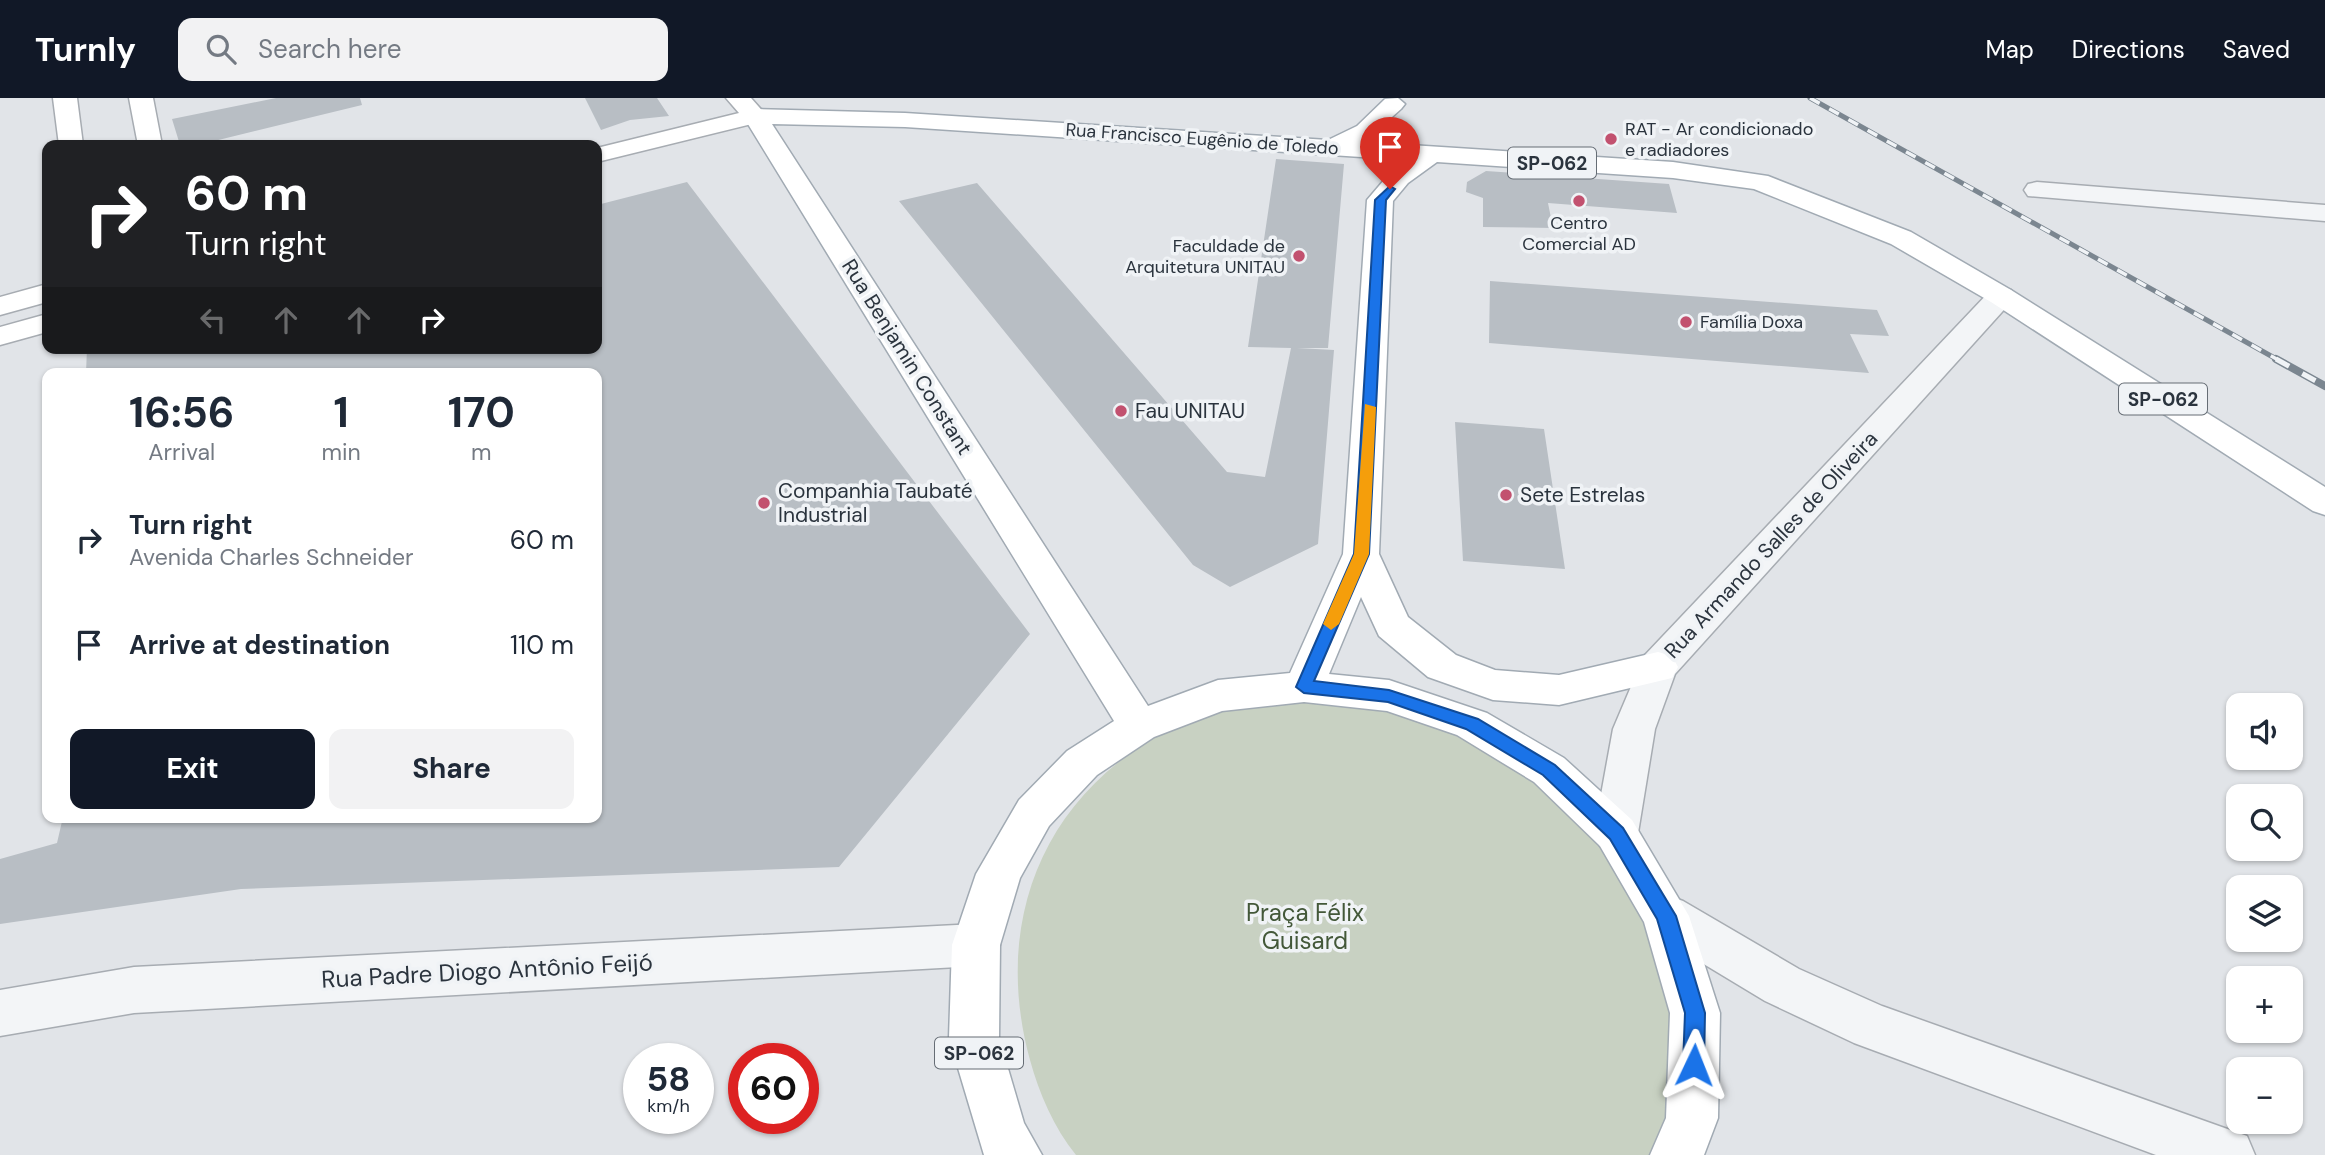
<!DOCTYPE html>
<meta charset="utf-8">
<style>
:root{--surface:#fff;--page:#f2f2f3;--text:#1f2937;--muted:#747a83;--accent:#111827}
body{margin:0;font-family:"DM Sans",sans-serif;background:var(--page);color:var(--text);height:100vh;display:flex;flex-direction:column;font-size:26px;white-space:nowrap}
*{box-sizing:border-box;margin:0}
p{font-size:23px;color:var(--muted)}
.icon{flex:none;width:38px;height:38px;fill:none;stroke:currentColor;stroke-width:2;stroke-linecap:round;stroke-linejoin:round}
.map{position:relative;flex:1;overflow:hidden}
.drawer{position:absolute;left:42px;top:270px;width:560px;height:455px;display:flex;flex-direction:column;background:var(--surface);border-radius:14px;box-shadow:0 2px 5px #0004}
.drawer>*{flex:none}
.guide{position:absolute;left:42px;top:42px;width:560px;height:214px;border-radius:14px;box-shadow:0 2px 5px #0004;background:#202124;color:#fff;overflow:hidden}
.tools{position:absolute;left:2226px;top:595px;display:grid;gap:14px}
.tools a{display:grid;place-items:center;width:77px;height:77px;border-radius:14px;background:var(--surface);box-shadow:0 2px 5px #0004;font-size:35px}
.speed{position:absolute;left:623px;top:945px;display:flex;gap:14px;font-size:35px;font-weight:700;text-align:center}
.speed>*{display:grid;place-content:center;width:91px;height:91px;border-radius:50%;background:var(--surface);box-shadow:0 2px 5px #0004;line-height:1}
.speed small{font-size:18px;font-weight:400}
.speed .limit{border:10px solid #d22;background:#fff;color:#111}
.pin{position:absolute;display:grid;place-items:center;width:60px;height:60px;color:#fff;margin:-72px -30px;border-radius:50% 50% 50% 0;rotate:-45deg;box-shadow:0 0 7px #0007}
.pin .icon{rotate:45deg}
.me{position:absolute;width:77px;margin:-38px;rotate:2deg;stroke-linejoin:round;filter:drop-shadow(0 0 5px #0008)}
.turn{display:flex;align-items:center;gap:24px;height:147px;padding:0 28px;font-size:32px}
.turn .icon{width:91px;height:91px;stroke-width:2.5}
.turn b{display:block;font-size:49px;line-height:60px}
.lanes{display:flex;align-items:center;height:66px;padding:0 28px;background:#0003;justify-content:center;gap:35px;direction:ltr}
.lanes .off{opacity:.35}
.eta{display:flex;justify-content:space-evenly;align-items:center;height:119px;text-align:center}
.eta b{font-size:42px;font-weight:700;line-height:49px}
.action{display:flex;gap:14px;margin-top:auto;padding:14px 28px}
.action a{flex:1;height:80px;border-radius:14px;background:var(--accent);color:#fff;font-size:28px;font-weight:700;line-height:80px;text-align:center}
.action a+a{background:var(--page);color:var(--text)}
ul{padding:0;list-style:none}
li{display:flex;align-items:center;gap:21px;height:105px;padding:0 28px}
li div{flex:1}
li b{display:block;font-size:26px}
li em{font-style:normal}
header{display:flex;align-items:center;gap:42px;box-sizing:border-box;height:98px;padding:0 35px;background:var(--accent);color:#fff}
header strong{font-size:33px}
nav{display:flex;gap:38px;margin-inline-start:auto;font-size:24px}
.search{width:490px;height:63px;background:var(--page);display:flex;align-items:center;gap:18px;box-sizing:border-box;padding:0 24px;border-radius:14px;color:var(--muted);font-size:26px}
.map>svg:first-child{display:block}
</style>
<header>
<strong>Turnly</strong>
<div class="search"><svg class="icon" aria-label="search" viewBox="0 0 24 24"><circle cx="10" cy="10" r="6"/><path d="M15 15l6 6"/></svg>Search here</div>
<nav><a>Map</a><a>Directions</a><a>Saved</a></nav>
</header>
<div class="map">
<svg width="2325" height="1057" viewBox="0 0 2325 1057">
<rect width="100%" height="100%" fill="#e1e4e8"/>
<path fill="#c8d1c2" d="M1327,598L1481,635L1644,783L1688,949L1661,1057H1076C1054,1030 1039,995 1030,962C997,843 1030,724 1135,652C1195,610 1256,607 1327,598Z"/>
<path fill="#b8bec4" d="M276,0H360L362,7L198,47H180L172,21Z
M585,0H657L669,18L630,22L601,32Z
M1276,61L1344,66L1328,250H1297L1334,252L1318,446L1230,489L1193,467L899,103L977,85L1227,374L1265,379L1291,250L1248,249Z
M1486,73L1669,86L1677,115L1548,105L1553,130L1483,129V100L1466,94L1467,84Z
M687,84L1030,536L839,769L241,791L0,826V761L57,745L63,719H597V275H86L87,250H597V107Z
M1490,183L1877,212L1889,238L1850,236L1869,275L1489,245Z
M1455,324L1544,331L1565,471L1463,463Z"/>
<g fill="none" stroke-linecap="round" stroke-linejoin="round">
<defs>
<path id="street" d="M2037,84L2325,107V123L2028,98L2024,92L2028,86Z
M2001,189L2011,192L2016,198L2011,204L1675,576L1655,631L1638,735L1632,748L1616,754L1600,748L1594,735L1613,631L1644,558L1991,192Z
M1666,797L1683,803L1799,871L1882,908L2247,1038L2255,1057H2156L1854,945L1765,903L1649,833L1643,818L1649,803Z
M976,826L993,832L1000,847L993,862L976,868L134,915L0,938V892L134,869Z"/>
<path id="secondary" d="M53,0H77L83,47H59Z
M129,0H153L162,47H138Z
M726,0H751L767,18L764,23L597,64V50L739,15Z
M47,186V204L0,217V199Z
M47,216V234L0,247V229Z"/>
<path id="primary" d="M1398,0L1405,6L1401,11L1364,44L1673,64L1768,78L1911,134L2011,192L2325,389V417L2313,413L1991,204L1891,146L1754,91L1673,80L1437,64L1408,85L1393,103L1379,456L1408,519L1456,557L1495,572L1559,577L1658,554L1672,558L1678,569L1672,580L1559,607L1493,602L1428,579L1379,538L1361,499L1329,576L1389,582L1487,615L1564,660L1632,722L1689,818L1720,915L1718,1020L1704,1057H1650L1666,1020L1670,915L1644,824L1600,748L1534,684L1457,637L1387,613L1304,604L1222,613L1154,639L1097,677L1049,728L1020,780L1000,847L999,940L1024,1025L1042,1057H984L949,940L952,847L976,776L1019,702L1067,653L1114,623L743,18L746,13L755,11L905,15L1328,42L1357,28L1385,1ZM772,26L905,29L1407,62L1390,75L1367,102L1343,456L1290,575L1218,582L1148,608Z"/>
</defs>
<use href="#street" stroke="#a7acb2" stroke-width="3"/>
<use href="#secondary" stroke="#a7acb2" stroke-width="3"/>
<use href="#primary" stroke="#a1aab3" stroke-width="3"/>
<use href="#street" fill="#f3f5f7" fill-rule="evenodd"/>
<use href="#secondary" fill="#fff" fill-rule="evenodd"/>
<use href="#primary" fill="#fff" fill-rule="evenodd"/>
<defs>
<path id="rail-far1" d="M1810,0L2280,263"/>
<path id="rail" d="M2276,261L2325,288"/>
</defs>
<use href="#rail-far1" stroke="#7b8690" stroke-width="5"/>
<use href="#rail" stroke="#7b8690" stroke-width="8"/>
<use href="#rail-far1" stroke="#f0f3f6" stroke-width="3.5" stroke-dasharray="11" stroke-linecap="butt"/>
<use href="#rail" stroke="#f0f3f6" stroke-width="5" stroke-dasharray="15" stroke-linecap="butt"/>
</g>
<path fill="#1a73e8" stroke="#114b97" stroke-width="2" d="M1390,88L1395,91L1386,102L1369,456L1314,583L1389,592L1478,621L1555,667L1623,730L1676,818L1705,915L1704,967L1701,975L1694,978L1686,975L1683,967L1685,915L1657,821L1610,741L1543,677L1466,631L1388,604L1304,595L1296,589L1354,456L1375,102Z"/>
<path fill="#f59e0b" d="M1365,306L1376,309L1369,456L1339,526L1331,532L1323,526L1354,456Z"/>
<g fill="#c2516f" stroke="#f0f3f6" stroke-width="2.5">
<circle cx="1611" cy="41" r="7"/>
<circle cx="1579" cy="103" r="7"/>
<circle cx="1299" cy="158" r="7"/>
<circle cx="1686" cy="224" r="7"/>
<circle cx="1121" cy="313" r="7"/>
<circle cx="1506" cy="397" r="7"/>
<circle cx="764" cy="405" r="7"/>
</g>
<g text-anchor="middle" stroke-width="7" stroke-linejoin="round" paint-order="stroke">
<g font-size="18" fill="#2b343e" stroke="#f0f3f6" text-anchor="start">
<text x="1625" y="37">RAT - Ar condicionado<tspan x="1625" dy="21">e radiadores</tspan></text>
<text x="1579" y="131" text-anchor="middle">Centro<tspan x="1579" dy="21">Comercial AD</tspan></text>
<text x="1285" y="154" text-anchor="end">Faculdade de<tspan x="1285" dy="21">Arquitetura UNITAU</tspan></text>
<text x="1700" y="230">Família Doxa</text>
</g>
<g font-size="18" fill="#2b343e" stroke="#f0f3f6">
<text transform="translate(1202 41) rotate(4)" y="6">Rua Francisco Eugênio de Toledo</text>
</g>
<g fill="#f0f3f6" stroke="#666d75" stroke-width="2">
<rect x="1508" y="49.5" width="88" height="31" rx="5"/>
<rect x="2119" y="285.5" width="88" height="31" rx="5"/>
<rect x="935" y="939.5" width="88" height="31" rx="5"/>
</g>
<g font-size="19" font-weight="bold" fill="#2b343e">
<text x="1552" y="72">SP-062</text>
<text x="2163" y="308">SP-062</text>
<text x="979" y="962">SP-062</text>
</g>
<g font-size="21" fill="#2b343e" stroke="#f0f3f6">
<text transform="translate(907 259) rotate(58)" y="7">Rua Benjamin Constant</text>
<text transform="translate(1771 447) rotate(-47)" y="7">Rua Armando Salles de Oliveira</text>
</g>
<g font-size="21" fill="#2b343e" stroke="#f0f3f6" text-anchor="start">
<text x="1135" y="320">Fau UNITAU</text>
<text x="778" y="400">Companhia Taubaté<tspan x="778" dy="24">Industrial</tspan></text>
<text x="1520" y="404">Sete Estrelas</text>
</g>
<g font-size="24" fill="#435839" stroke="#f0f3f6">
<text x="1305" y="823">Praça Félix<tspan x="1305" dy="28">Guisard</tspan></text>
</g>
<g font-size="24" fill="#2b343e" stroke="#f0f3f6">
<text transform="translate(487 873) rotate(-3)" y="8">Rua Padre Diogo Antônio Feijó</text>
</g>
</g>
</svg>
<div class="tools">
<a><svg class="icon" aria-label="sound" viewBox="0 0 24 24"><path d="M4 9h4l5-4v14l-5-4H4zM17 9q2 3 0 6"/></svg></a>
<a><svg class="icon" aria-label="search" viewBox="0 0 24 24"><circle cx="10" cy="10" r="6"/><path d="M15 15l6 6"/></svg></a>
<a><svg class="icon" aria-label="layers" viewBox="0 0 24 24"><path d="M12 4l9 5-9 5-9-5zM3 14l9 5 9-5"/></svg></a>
<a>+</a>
<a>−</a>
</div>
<div class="speed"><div>58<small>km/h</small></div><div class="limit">60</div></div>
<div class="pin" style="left:1390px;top:91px;background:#d93025"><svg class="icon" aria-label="arrive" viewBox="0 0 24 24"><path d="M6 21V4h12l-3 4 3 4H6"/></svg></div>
<svg class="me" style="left:1694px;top:967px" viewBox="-20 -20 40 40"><path d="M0-17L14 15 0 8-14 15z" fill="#1a73e8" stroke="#fff" stroke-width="4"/></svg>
<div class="guide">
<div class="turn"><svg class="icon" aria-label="right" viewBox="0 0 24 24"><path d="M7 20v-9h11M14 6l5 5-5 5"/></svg><div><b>60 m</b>Turn right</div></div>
<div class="lanes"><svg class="icon off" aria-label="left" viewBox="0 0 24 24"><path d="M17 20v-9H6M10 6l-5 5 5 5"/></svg><svg class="icon off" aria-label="ahead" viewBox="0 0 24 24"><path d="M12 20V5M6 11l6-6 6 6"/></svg><svg class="icon off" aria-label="ahead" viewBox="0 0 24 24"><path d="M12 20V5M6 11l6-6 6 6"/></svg><svg class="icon" aria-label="right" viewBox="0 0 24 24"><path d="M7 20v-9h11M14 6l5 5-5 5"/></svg></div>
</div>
<section class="drawer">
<div class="eta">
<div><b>16:56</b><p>Arrival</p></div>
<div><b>1</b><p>min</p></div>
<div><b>170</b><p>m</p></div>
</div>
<ul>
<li><svg class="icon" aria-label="right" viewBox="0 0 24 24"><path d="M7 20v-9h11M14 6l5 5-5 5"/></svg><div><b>Turn right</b><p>Avenida Charles Schneider</p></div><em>60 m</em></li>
<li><svg class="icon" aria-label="arrive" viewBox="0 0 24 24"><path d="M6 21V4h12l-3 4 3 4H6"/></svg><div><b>Arrive at destination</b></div><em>110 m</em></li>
</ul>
<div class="action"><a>Exit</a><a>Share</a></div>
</section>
</div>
